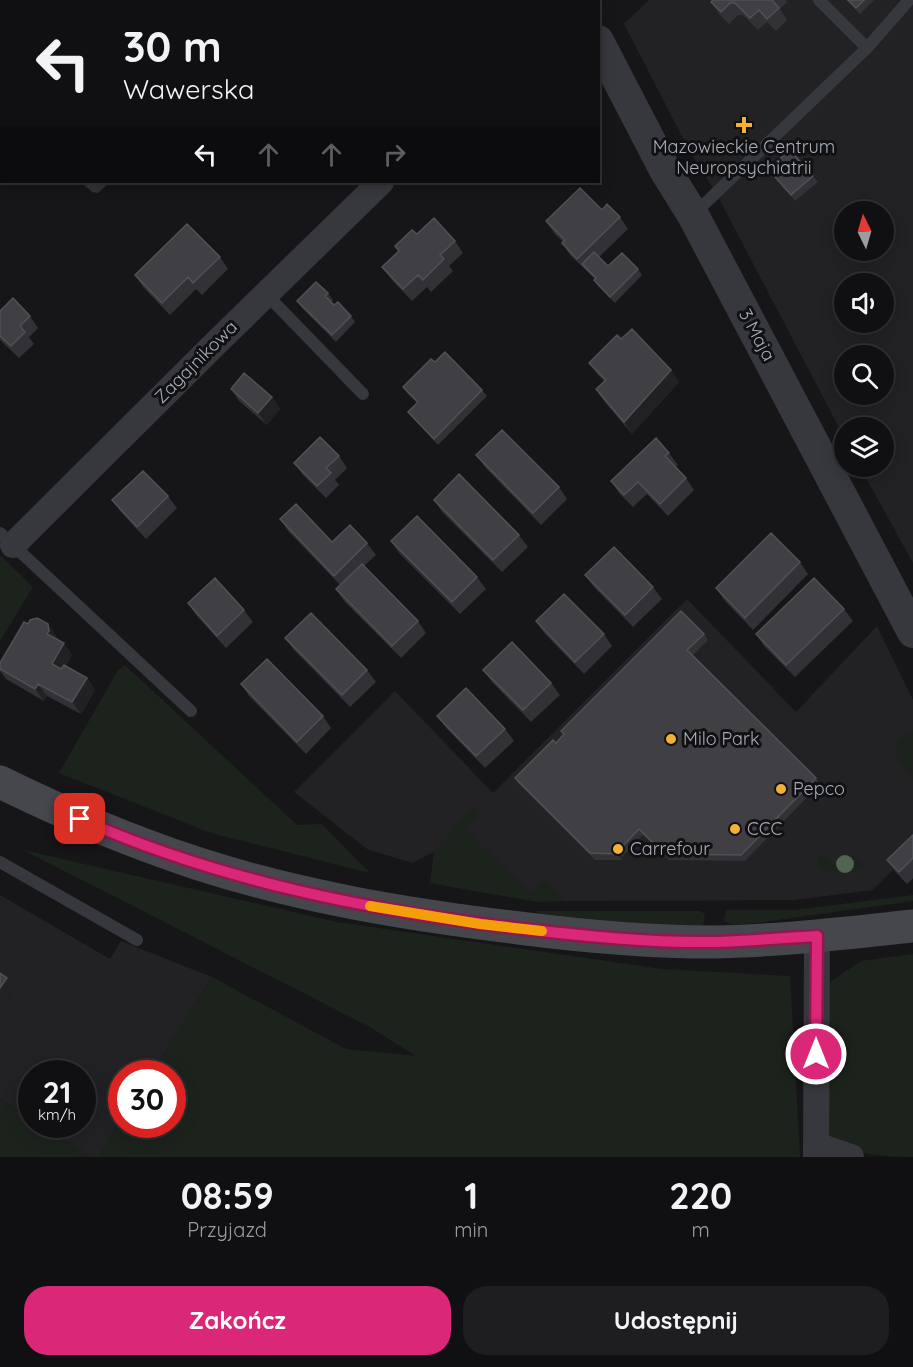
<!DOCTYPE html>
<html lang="pl">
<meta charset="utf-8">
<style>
:root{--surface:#101012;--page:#1e1e20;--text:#f1f3f6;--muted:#9c9d9f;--line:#303032;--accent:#db2777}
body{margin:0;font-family:Quicksand,sans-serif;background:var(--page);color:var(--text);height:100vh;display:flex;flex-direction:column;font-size:22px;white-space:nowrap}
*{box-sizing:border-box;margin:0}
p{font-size:20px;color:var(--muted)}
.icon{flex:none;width:33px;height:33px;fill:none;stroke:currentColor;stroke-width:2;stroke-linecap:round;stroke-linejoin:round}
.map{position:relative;height:1157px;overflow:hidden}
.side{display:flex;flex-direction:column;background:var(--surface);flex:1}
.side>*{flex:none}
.hud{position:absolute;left:0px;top:0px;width:600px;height:183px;box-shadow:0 3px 15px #0003,0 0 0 2px var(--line);background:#101012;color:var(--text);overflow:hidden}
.needle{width:39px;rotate:355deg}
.tools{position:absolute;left:834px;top:201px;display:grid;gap:12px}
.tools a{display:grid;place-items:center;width:60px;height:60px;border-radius:50%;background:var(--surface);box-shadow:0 3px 15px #0003,0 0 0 2px var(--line);font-size:30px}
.speed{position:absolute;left:18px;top:1060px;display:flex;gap:12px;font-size:30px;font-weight:700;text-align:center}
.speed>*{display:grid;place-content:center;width:78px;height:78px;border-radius:50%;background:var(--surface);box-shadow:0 3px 15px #0003,0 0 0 2px var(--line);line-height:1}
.speed small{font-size:15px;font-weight:400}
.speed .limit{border:9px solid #d22;background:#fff;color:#111}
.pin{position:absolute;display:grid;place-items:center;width:51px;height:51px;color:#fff;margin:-26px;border-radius:12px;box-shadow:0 3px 9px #0006}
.me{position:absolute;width:66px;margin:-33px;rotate:0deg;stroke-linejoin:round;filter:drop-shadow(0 0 4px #0008)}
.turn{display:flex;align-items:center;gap:21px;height:126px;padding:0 24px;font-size:27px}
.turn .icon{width:78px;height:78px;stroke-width:2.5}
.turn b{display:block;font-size:42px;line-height:51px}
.lanes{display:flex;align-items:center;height:57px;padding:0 24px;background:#0003;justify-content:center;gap:30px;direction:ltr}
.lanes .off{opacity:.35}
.eta{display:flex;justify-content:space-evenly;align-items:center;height:102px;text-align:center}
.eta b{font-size:36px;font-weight:700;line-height:42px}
.cta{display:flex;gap:12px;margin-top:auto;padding:12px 24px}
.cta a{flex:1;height:69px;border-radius:24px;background:var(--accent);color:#fff;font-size:24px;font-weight:700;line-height:69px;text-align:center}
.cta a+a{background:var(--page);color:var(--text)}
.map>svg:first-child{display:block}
</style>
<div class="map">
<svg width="913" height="1157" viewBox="0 0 913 1157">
<rect width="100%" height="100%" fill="#161618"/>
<path fill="#222225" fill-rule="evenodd" d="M649,0H913V563L860,467L884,466V428H844V437L716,193L689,150L624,24ZM844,212H884V250H844ZM844,284H884V322H844ZM844,356H884V394H844Z
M687,599L796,712L877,626L913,700V878L907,884L893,870L873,890L794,900L566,901L510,897L430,883L434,852L412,863L367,849L294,792L395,691L493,793Z
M0,895L110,959L121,941L212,977L151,1074H122L121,1121L99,1157H90L41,1125H82V1074H32L31,1119L0,1099Z"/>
<path fill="#1c231d" d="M0,555L33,587L0,641Z
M125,665L297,825L322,824L370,873L211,833L59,773L118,670Z
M913,731V778C896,760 883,745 913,731Z
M473,808L479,815L465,829L530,893L544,879L566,901L537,902L430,883L435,851Z
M23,850L337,922L662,969L790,976L800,1157H99L121,1121L122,1125H172V1074H151L212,977L346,1049L416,1056L368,1026Z
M849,852L863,866L860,868L830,872L820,869C817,864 816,857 821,853L835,866Z
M913,895V901L757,923L732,925L724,921L726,910H794Z
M535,911H700L705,914L703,927L656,926L545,918Z
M913,954V1157C893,1157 851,1155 835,1142C830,1138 828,1131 826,1125L827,1006L830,982L861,961Z
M0,1099L31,1119L32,1125H41L90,1157H0Z"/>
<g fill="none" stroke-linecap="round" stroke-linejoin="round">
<path stroke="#37383d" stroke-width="12" d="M819,0L867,48
M694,214L867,48L909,0
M266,294L363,394
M0,533L191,711
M0,862L137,940"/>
<path stroke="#37383d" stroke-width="26" d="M13,545L216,343L381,182
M816,1145L851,1157
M816,1157L817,936"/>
<path stroke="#37383d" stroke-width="32" d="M572,0L573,2
M598,41L665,170L693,215L913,632"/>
<path stroke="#45474d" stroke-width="33" d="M0,782C63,813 129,841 196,863C300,897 410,915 519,928C582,936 647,942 711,942C779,941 846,933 913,926"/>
</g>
<circle fill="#506452" cx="845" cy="864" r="9"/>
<path fill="#323236" d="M175,0H193L191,2H176Z
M265,0H296L294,2H266Z
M713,0H786L787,2L780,9L787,20L776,31L767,22L758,30L743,15H738L729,24L719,14L711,2Z
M846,0H874L860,14Z
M768,169L813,176L818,182L795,201Z
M81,182H110L98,193L92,192Z
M602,210L620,217L628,229L599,257L608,266L638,269L642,275L615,303L598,286L594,280L595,279L570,255L562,243L563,242L554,233L546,221Z
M417,234L455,241L463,253L449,266L453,271L431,292L427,287L412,301L391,279L382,267L399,252L395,246Z
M220,257L228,269L202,295L196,289L170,315L143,287L135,275Z
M328,293L333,300L331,302L334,305L351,316L355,322L336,342L302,308L297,301Z
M0,311L30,316L38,328L29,337L34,344L19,358L0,340Z
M621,339L671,370L679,382L632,434L604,401L596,389L604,381L598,375L589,363Z
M435,362L482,390L487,396L438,445L413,418L408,412L417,403L407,393L403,387Z
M231,389L272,397L280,409L267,425L239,401Z
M669,453L678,465L675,467L686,478L694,490L668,516L647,494L633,507L619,493L611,481Z
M476,455L559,487L567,499L541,525L485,467Z
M339,456L347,468L335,480L339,485L326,498L303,475L294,463Z
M168,496L177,508L146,539L121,512L112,500Z
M434,500L519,535L528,547L502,572L442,512Z
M280,519L332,542L367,543L376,555L364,566L418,621L426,633L401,658L344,601L336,589L340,585L288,531Z
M391,541L477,577L486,589L460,614L399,553Z
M800,562L808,574L753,630L724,600L716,588Z
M585,575L653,587L662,599L633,627L594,587Z
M188,603L244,610L253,622L226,648L196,615Z
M844,609L853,621L795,677L764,646L756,634Z
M536,621L604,634L612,646L584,674L544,633Z
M28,624H48L56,636L57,640L64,643L72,655L66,666L87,678L95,690L81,714L47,696L44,701L6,679L0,671V663Z
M704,634L708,640L693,655L816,778L820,784L745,861L669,860L643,835L622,857V860H595L519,784L515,778L556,743L564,735L561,731Z
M285,638L367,670L376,682L350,707L294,650Z
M483,670L551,683L560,695L531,722L492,682Z
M241,684L323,716L331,728L306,754L249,696Z
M437,716L505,729L514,741L485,768L446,728Z
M913,835V878L907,884L896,872L887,860Z"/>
<path fill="#212124" d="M671,370L679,382L632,434L624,422Z
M272,397L280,409L267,425L258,413Z
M48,624L56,636L58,643L47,634Z
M64,643L72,655L60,676L52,664Z
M87,678L95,690L81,714L72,702Z
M38,684L47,696L44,701L35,689Z
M618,851L622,857V860L618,854Z
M7,978L15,990L3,1010L0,1006V988Z"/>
<path fill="#3f3f44" stroke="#4f5156" stroke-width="1.5" d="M76,0H105L106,2H78Z
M266,0H285L283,2H268Z
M713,0H772L779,8L767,19L759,10L750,18L735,3H730L721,12L711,2Z
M848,0H864L856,8Z
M790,150L813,176L791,195L768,169Z
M580,188L602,210L607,204L620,217L577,259L562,243L565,240L546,221Z
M434,218L455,241L440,255L444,259L423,280L418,275L403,289L382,267L399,251L395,246L412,230L417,234Z
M187,224L220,257L193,283L188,277L162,303L135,275Z
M594,252L608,266L622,253L638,269L610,297L594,280L596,278L582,264Z
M316,282L328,293L325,296L334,305L338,302L351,316L332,335L297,301Z
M13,298L30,316L20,326L25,332L11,346L0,336V311Z
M632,329L671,370L624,422L596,389L606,380L589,363L617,335L621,339Z
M445,352L482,390L434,439L408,412L418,402L403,387L431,359L435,362Z
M244,373L272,397L258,413L231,389Z
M502,430L559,487L533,513L476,455Z
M320,437L339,456L326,468L331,473L317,486L294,463Z
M656,438L669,453L665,456L686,478L660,504L638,482L624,495L611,481Z
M143,471L168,496L137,527L112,500Z
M459,474L519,535L493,560L434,500Z
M296,504L332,542L350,525L367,543L334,576L280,519Z
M417,516L477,577L452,602L391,541Z
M771,533L800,562L745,618L716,588Z
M614,547L653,587L625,615L585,575Z
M362,564L418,621L392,646L336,589Z
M215,578L244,610L217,636L188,603Z
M814,578L844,609L786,665L756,634Z
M564,594L604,634L575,662L536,621Z
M681,611L704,634L687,650L816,778L741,855L664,854L639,829L618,851V854L590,853L515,778L553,740L556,743L564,734L561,731Z
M311,613L367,670L342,695L285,638Z
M37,618L48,624L49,631L47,634L64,643L52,664L61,669L64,665L87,678L72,702L38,684L35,689L0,669V663L24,622L28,624L30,620Z
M512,642L551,683L523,710L483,670Z
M267,659L323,716L297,742L241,684Z
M466,688L505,729L476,756L437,716Z
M913,835V858L899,872L887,860Z
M0,973L7,978L0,988Z"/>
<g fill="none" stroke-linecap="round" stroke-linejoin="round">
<defs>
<path id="route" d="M80,819C219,881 372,911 523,929C586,936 649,943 713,942C747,941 782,938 817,936L816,1054"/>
</defs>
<use href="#route" stroke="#8e194d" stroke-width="15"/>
<use href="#route" stroke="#db2777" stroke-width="10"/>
<path stroke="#f59e0b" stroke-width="10" d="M370,906L480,924L542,931"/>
</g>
<g fill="#f2b134" stroke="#111113" stroke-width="2">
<path d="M741 116h6v6h6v6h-6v6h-6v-6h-6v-6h6z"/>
<circle cx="671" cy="739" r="6"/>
<circle cx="781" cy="789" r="6"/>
<circle cx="735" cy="829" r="6"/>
<circle cx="618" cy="849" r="6"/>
</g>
<g text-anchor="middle" stroke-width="6" stroke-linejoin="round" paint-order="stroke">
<g font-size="18" fill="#a8adb8" stroke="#111113" text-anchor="start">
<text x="744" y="153" text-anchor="middle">Mazowieckie Centrum<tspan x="744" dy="21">Neuropsychiatrii</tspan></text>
<text x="683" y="745">Milo Park</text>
<text x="793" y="795">Pepco</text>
<text x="747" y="835">CCC</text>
<text x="630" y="855">Carrefour</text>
</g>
<g font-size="18" fill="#a8adb8" stroke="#111113">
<text transform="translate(757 335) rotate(62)" y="6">3 Maja</text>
<text transform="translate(196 362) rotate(-45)" y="6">Zagajnikowa</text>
</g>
</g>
</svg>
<div class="tools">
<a><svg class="needle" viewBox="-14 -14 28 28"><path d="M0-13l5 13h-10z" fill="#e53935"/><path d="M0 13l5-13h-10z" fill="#9c9d9f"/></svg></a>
<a><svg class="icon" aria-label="sound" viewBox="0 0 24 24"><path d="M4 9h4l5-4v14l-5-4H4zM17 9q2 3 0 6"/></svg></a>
<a><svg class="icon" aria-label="search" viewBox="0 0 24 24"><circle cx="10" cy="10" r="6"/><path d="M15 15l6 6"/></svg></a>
<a><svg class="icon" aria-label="layers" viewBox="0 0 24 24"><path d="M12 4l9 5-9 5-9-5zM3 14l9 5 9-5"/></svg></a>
</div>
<div class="speed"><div>21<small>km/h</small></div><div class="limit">30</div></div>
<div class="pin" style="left:80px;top:819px;background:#d93025"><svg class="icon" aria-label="arrive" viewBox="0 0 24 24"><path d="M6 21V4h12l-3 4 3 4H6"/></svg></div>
<svg class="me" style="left:816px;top:1054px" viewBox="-20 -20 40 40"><circle r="17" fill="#db2777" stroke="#fff" stroke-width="3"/><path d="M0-11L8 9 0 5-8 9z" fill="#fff"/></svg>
<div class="hud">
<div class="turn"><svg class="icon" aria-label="left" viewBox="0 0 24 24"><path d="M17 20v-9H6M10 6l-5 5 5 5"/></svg><div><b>30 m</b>Wawerska</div></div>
<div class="lanes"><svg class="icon" aria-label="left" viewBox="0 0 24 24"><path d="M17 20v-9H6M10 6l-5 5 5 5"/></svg><svg class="icon off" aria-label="ahead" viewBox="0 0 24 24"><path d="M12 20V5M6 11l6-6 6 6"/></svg><svg class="icon off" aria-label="ahead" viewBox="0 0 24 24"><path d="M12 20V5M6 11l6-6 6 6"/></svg><svg class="icon off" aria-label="right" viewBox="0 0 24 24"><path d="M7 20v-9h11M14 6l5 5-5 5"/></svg></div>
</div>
</div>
<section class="side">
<div class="eta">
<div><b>08:59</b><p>Przyjazd</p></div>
<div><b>1</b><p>min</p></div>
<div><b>220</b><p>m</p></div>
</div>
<div class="cta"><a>Zakończ</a><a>Udostępnij</a></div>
</section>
